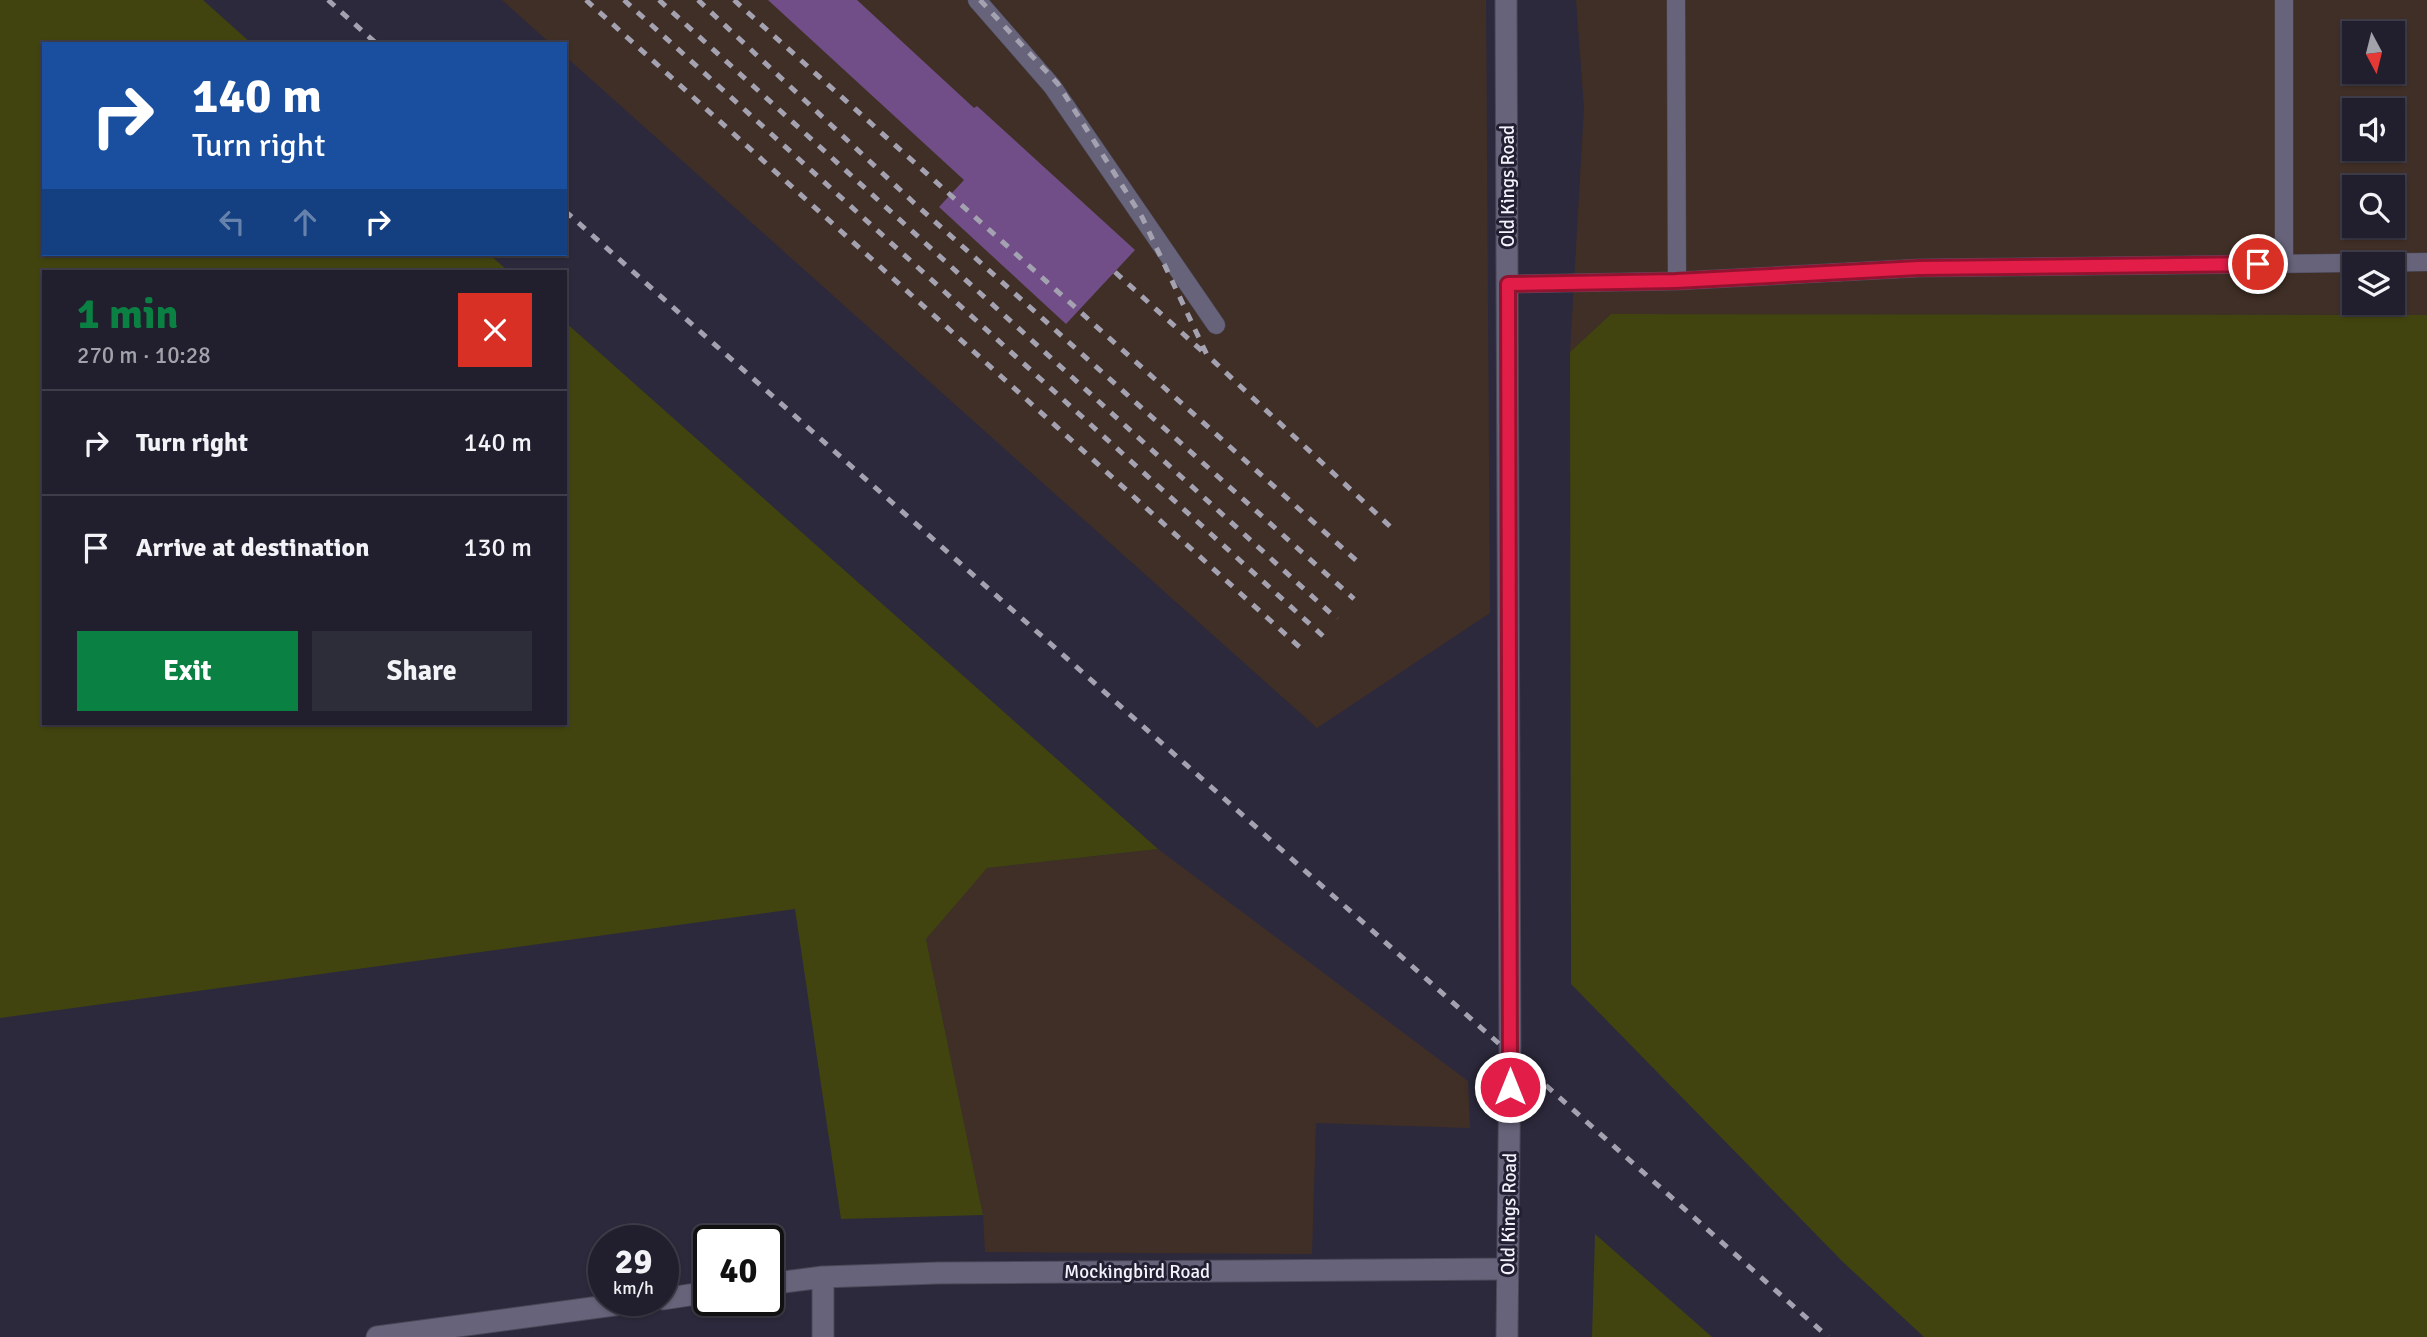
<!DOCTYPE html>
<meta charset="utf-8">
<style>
:root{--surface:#211f2d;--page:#2d2c39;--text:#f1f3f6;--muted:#a2a2aa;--line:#3e3d49;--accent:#0b8043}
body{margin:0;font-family:Signika,sans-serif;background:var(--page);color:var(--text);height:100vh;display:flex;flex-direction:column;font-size:26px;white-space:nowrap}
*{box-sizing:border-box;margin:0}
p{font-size:23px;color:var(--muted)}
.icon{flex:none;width:38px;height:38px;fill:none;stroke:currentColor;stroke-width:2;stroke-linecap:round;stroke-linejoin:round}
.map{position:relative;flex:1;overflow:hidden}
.drawer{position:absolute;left:42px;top:270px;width:525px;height:455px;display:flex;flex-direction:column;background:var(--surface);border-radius:0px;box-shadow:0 2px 5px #0004,0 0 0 2px var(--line)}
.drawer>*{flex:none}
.top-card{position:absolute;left:42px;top:42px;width:525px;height:214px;border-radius:0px;box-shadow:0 2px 5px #0004,0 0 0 2px var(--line);background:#1a4fa0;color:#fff;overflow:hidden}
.needle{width:46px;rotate:173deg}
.tools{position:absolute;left:2342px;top:21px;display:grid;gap:14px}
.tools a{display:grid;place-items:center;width:63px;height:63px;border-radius:0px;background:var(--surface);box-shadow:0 2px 5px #0004,0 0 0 2px var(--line);font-size:35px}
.speed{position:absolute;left:588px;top:1225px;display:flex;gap:14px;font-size:35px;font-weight:700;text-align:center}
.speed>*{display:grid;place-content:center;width:91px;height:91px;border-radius:50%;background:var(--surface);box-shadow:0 2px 5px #0004,0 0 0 2px var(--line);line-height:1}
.speed small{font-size:18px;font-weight:400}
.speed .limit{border:4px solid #111;border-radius:10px;background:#fff;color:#111}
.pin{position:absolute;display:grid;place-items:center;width:60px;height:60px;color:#fff;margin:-30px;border:4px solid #fff;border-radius:50%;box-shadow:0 2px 7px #0007}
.me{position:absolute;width:77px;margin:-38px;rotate:0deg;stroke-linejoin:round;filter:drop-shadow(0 0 5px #0008)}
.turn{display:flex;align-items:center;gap:24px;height:147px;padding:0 35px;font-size:32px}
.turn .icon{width:91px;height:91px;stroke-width:2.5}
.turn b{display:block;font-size:49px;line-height:60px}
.lanes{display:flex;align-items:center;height:66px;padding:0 35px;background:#0003;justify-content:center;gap:35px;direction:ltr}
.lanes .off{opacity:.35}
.round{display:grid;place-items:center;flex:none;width:74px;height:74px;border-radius:0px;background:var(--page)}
.head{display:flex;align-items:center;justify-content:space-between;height:119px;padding:0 35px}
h1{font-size:42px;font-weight:700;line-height:52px;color:var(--accent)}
.cta{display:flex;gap:14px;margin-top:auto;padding:14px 35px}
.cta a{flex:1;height:80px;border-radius:0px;background:var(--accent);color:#fff;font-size:28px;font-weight:700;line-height:80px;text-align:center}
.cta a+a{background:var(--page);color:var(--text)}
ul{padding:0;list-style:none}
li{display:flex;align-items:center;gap:21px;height:105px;padding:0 35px;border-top:2px solid var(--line)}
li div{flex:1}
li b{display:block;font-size:26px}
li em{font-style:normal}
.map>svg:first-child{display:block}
</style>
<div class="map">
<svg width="2427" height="1337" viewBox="0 0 2427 1337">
<rect width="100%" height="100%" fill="#2c293c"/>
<path fill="#402f26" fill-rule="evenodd" d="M502,0H1486L1490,613L1317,728L565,56V44H551Z
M1576,0H2427V315L1611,314L1570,352L1584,108ZM2354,33H2392V72H2354ZM2354,110H2392V149H2354ZM2354,187H2392V226H2354ZM2354,264H2392V303H2354Z
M1158,849L1468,1081L1470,1128L1316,1123L1312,1254L985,1252L983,1215L926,939L986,868Z"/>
<path fill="#42440f" d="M0,0H203L252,44H44V254H489L508,271H44V723H565V322L1158,849L987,868L926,939L983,1215L841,1219L795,909L0,1018Z
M1611,314L2427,315V1337H1924L1844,1263L1571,984L1570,352Z
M1595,1234L1712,1337H1592Z"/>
<path fill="#714e87" d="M768,0H857L974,108L977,106L1135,250L1066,324L939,207L964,180Z"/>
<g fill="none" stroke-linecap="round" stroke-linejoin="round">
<defs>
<path id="lane" d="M977,0L1052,86L1216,325
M1676,0L1677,281
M2284,263V0
M1508,284L1677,281L1919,268L2427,262"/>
<path id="street" d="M823,1277V1337
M768,1284L823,1277L938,1273L1507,1269
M663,1299L709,1292
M377,1337L651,1300"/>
<path id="secondary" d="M1506,0L1510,1053L1507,1337"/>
</defs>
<use href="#lane" stroke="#4a4757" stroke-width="19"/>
<use href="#street" stroke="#4a4757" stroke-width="23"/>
<use href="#secondary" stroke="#4a4757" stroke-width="23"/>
<use href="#lane" stroke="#66637a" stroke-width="18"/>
<use href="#street" stroke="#66637a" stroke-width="21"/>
<use href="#secondary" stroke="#66637a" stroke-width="21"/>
<path stroke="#a4a2b0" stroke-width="5" stroke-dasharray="9 9" stroke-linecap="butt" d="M328,0L377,44
M586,0L1305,652
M624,0L1323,636
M659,0L1337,619
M698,0L912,201L1354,599
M734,0L1359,563
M980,0L1058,84L1142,217L1207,355L1396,532
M565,211L1828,1337
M1115,272L1202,351"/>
</g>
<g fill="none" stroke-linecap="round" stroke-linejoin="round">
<defs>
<path id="route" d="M1510,1087L1508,284L1676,281L1919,268L2258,264"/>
</defs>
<use href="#route" stroke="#92132f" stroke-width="18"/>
<use href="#route" stroke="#e11d48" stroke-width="12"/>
</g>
<g text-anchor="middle" stroke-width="6" stroke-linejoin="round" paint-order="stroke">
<g font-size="19" fill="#f4f2fd" stroke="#221f32">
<text transform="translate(1507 186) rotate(-90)" y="7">Old Kings Road</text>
<text transform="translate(1508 1214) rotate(-89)" y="7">Old Kings Road</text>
<text x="1137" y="1278">Mockingbird Road</text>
</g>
</g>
</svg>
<div class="tools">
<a><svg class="needle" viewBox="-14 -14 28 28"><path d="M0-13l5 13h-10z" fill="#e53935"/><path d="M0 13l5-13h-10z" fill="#a2a2aa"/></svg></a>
<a><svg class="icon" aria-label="sound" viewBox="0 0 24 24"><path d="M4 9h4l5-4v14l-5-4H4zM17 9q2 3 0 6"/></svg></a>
<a><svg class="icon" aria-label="search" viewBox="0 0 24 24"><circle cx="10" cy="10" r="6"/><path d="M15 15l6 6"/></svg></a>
<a><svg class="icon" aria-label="layers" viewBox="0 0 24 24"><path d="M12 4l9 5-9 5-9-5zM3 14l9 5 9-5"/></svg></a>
</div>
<div class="speed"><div>29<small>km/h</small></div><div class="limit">40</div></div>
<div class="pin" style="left:2258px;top:264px;background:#d93025"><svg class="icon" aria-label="arrive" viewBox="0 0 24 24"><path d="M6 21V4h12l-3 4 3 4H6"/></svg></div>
<svg class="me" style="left:1510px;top:1087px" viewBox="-20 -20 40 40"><circle r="17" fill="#e11d48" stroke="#fff" stroke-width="3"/><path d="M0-11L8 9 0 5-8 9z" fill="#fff"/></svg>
<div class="top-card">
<div class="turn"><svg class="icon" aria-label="right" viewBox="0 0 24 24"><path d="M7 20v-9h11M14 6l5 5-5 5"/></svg><div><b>140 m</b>Turn right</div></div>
<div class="lanes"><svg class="icon off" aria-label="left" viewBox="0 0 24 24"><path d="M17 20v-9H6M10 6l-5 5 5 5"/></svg><svg class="icon off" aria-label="ahead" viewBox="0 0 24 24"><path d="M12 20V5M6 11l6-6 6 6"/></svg><svg class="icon" aria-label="right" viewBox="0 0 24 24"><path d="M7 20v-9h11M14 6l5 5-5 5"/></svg></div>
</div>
<section class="drawer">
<div class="head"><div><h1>1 min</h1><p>270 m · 10:28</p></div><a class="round" style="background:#d93025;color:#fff"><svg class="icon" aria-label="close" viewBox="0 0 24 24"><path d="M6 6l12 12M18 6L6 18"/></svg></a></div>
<ul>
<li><svg class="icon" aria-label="right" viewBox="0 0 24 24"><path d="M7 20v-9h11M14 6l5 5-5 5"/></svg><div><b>Turn right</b></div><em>140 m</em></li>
<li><svg class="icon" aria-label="arrive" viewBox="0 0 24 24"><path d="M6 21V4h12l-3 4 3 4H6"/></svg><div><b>Arrive at destination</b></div><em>130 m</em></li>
</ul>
<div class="cta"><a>Exit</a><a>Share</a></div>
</section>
</div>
